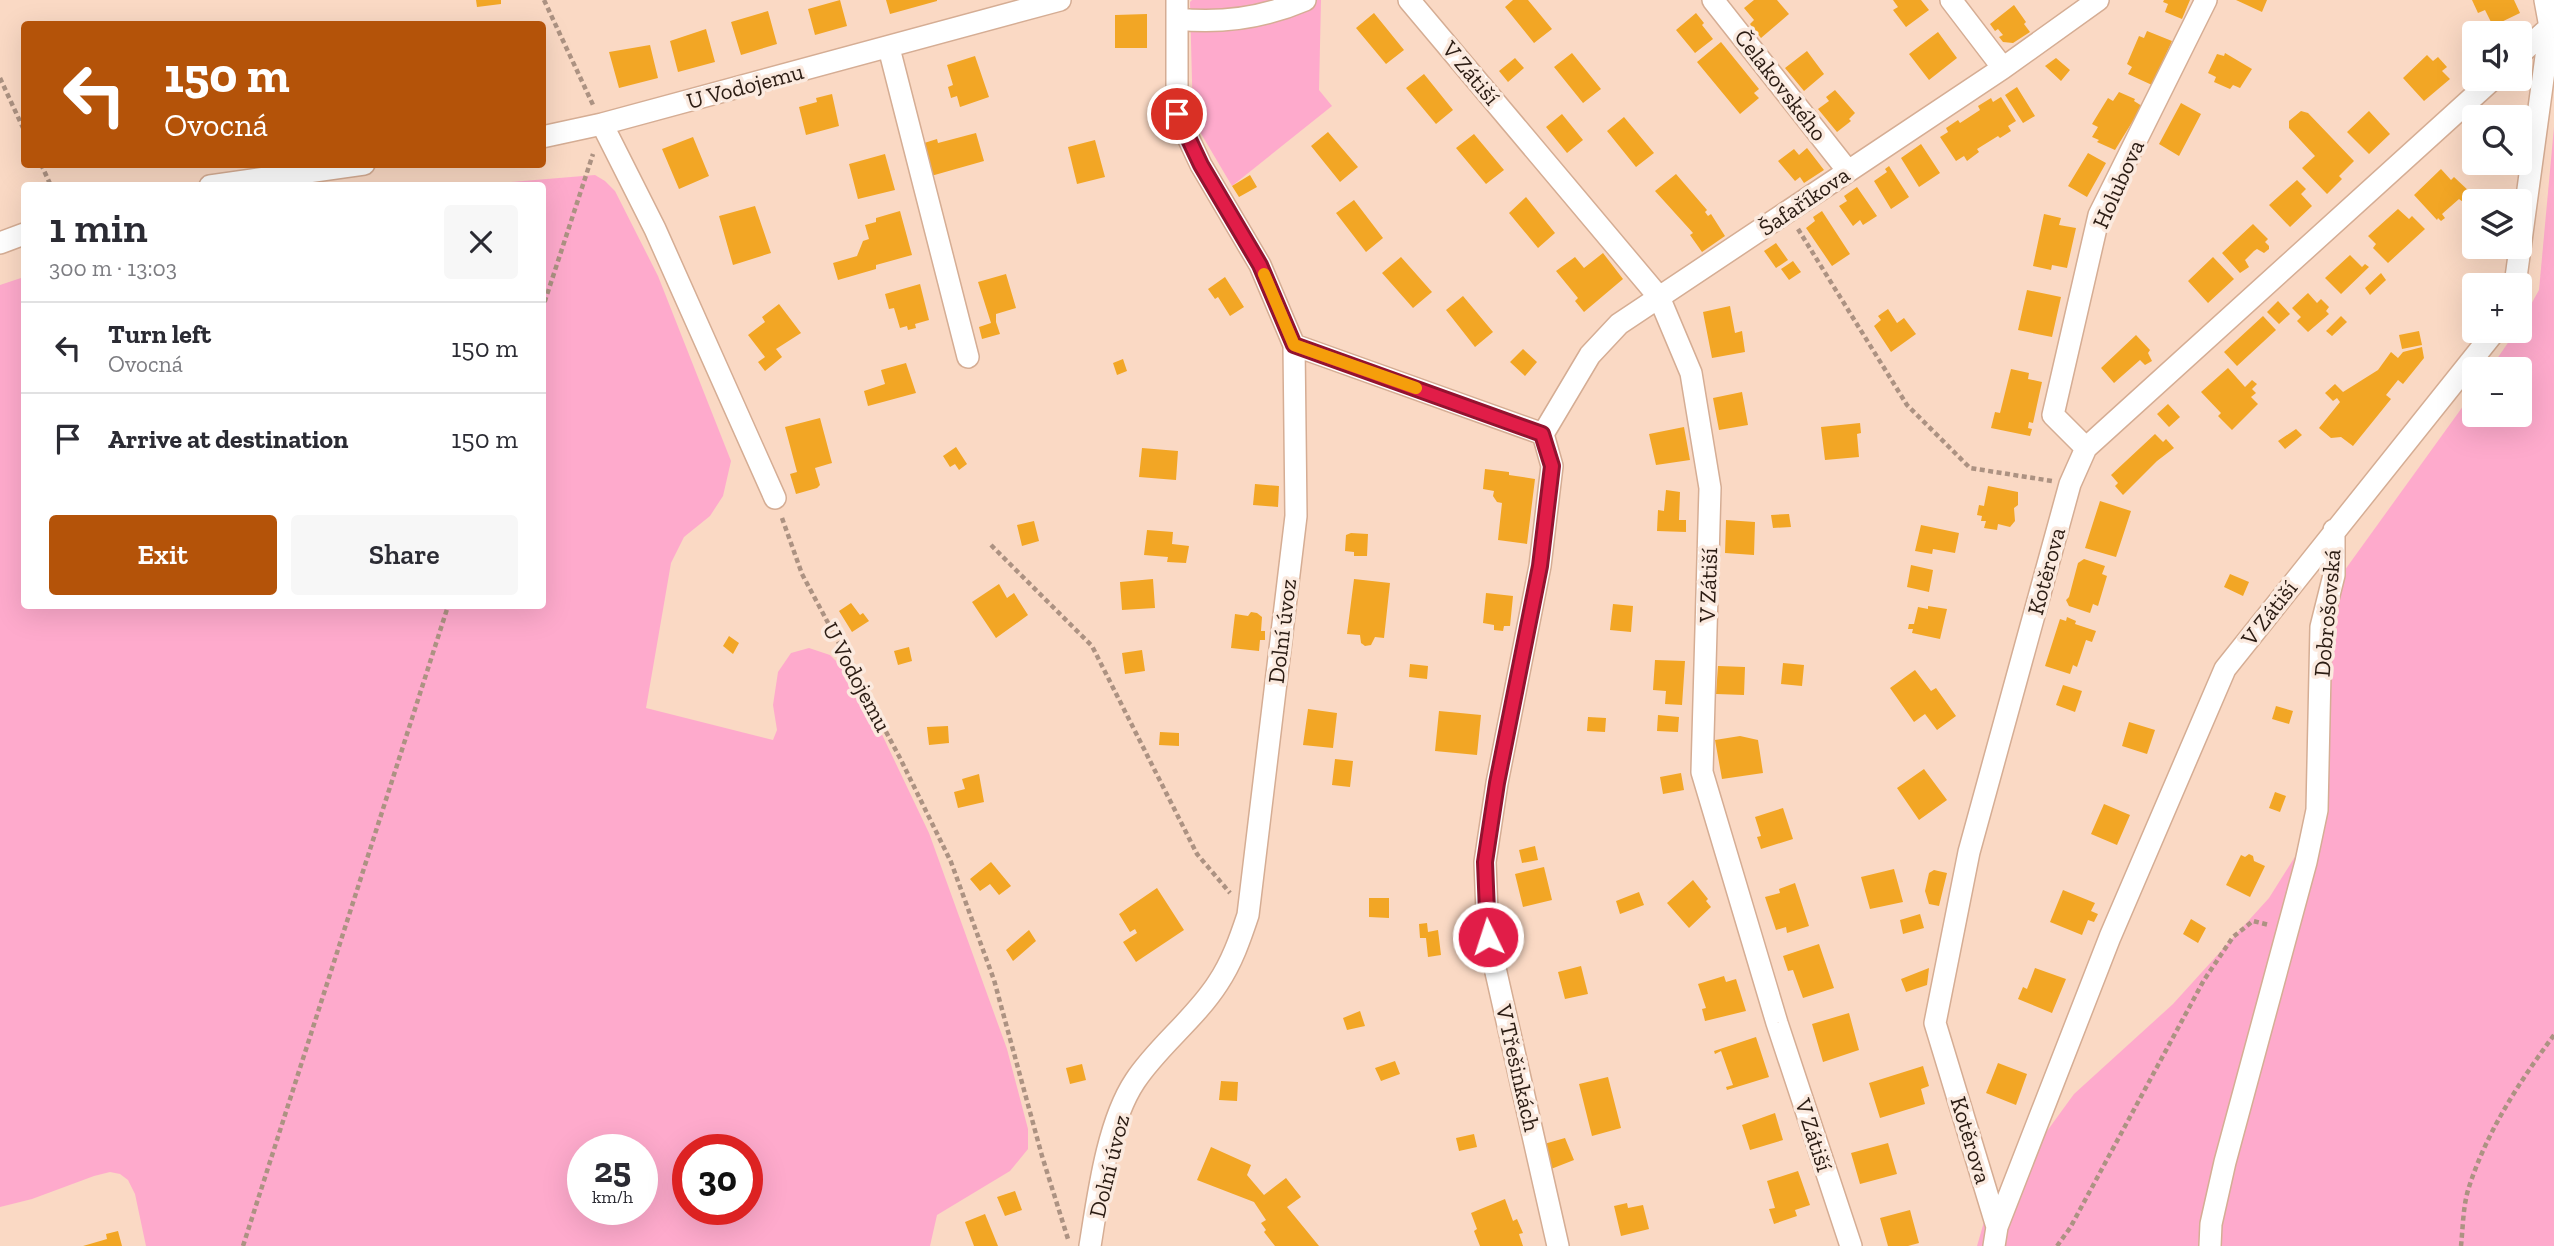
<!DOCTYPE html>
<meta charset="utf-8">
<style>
:root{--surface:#fff;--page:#f7f7f7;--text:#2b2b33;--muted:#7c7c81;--line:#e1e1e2;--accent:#b45309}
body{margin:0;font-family:"Zilla Slab",serif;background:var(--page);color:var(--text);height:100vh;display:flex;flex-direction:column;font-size:26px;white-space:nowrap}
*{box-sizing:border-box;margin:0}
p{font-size:23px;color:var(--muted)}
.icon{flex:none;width:38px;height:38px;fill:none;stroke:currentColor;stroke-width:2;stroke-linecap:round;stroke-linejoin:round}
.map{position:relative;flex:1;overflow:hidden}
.side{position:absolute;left:21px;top:182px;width:525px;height:427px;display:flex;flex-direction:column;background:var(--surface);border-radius:7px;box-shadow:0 7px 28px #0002}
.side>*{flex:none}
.top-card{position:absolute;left:21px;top:21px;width:525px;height:147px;border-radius:7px;box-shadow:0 7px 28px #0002;background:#b45309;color:#fff;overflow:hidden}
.controls{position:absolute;left:2462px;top:21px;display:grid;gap:14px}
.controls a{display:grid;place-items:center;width:70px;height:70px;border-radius:7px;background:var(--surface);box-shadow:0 7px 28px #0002;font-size:35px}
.speed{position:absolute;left:567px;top:1134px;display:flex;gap:14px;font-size:35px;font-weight:700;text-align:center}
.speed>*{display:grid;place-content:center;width:91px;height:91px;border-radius:50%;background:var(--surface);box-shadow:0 7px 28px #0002;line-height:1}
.speed small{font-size:18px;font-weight:400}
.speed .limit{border:10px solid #d22;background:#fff;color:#111}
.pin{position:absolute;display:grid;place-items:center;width:60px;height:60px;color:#fff;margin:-30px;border:4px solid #fff;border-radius:50%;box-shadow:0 2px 7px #0007}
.me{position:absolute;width:77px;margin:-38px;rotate:356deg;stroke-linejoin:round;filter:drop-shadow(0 0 5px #0008)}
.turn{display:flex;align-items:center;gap:24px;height:147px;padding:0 28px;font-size:32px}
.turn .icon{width:91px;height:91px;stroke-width:2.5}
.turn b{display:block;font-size:49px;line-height:60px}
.round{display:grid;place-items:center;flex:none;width:74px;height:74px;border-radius:7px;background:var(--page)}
.head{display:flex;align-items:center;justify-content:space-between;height:119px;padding:0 28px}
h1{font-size:42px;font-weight:600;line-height:52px}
.action{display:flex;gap:14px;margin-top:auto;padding:14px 28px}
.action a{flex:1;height:80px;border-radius:7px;background:var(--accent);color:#fff;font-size:28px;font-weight:600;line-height:80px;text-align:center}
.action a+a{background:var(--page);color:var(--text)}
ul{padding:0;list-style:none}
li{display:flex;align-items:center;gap:21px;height:91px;padding:0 28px;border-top:2px solid var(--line)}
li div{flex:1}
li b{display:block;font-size:26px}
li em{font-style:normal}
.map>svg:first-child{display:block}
</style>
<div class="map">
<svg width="2554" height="1246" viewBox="0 0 2554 1246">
<rect width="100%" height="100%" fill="#fad9c4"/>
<path fill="#feaacc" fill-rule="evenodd" d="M1192,0H1321L1319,90L1332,106L1232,186L1193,120L1190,2Z
M2554,127V1246H1977L1986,1215L2074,1094L2173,1004L2269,898L2328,804L2316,610L2474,391V415H2520V369H2490L2516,331H2520V324L2539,290Z
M595,175L605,181L615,191L658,276L731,461L723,496L710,516L684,537L671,563L646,708L773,740L777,730L773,705L778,672L791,653L809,648L830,655L857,682L929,833L1007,1049L1028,1129V1149L1010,1171L937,1215L930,1246H146L135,1194L128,1180L120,1174L110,1172L94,1176L32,1199L0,1207V285L24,277V606H542V186L474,185ZM583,1150H642V1209H583ZM688,1150H747V1209H688Z"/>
<path fill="#f2a625" d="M476,0H501V4L477,7Z
M840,0L847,26L815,35L808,9Z
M886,0H937V1L890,14Z
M1513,0H1528L1552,29L1534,43L1505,7Z
M1754,0H1777L1789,14L1761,38L1750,24L1754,20L1744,8Z
M1893,0H1921L1929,10L1906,27L1893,10L1898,7Z
M2164,0H2190L2182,19L2165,12L2168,4L2163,2Z
M2236,0H2267L2262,12Z
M2472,0H2514L2520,13L2493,26L2485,10L2478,13Z
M2014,5L2026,22L2024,24L2030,32L2013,43L2003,42L1999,37L2003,35L1998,29L1995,31L1990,24Z
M768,11L777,44L741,55L731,22Z
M1374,13L1404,50L1386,64L1356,28Z
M1696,13L1704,23L1702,25L1713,39L1695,53L1676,30Z
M1147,14V48H1115V15Z
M706,29L715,62L678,72L670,41Z
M2147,31L2172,41L2152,85L2128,74L2132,67L2127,64L2139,36L2144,38Z
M1938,32L1957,58L1929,80L1909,54Z
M1721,42L1759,89L1754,93L1759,98L1740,114L1697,62Z
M650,45L658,78L619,88L609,52Z
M1807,51L1824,74L1804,91L1785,68Z
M1572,53L1601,89L1583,103L1554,67Z
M2225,53L2252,69L2240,88L2233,85L2230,89L2214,82L2216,77L2208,73L2217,54L2224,56Z
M2427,55L2433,61L2438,57L2447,67L2442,71L2450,79L2424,101L2403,78Z
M975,56L989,97L960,107L957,96L951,98L948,87L953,85L947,65Z
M1515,58L1524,68L1508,82L1499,71Z
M2056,58L2070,70L2061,81L2045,66Z
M1424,74L1453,110L1436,124L1406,88Z
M2017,87L2035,116L2023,123L2005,95Z
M1835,90L1855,113L1849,119L1851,121L1837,132L1818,109L1829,101L1826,97Z
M2119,92L2135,99L2134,101L2142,106L2115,150L2097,142L2099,140L2092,137L2098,127L2092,124L2108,98L2113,101Z
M832,94L839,126L806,135L799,107L817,102L816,98Z
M2001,97L2016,121L2008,126L2011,131L2000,138L1998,136L1977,149L1979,152L1967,161L1964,156L1956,161L1940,137L1948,132L1946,128L1958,120L1960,123L1980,110L1978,106L1991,98L1993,102Z
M2181,103L2201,114L2179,156L2159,144Z
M2301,111L2308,113L2354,161L2339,176L2342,179L2327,194L2302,168L2315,156L2289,128V121Z
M2369,111L2390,134L2369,154L2347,132Z
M1562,114L1583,140L1567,153L1546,127Z
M1624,117L1654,153L1636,167L1607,131Z
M1328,132L1358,167L1340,182L1311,146Z
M976,133L984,161L931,176L921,144L937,139L938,143Z
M1474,134L1504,170L1486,184L1456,148Z
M693,137L709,176L679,189L662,149Z
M2474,138V161L2463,149Z
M1095,140L1105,177L1077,184L1068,147Z
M1921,144L1940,173L1919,187L1901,158Z
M1807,148L1824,170L1804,183L1800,177L1795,181L1778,161L1794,149L1799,155Z
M2088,153L2106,163L2087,197L2068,186Z
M885,154L895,190L858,199L849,164Z
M2489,163H2498L2500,165L2491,173L2486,166Z
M1889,166L1909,197L1891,209L1874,181L1887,172L1885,169Z
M2441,169L2451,180L2454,177L2471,193L2463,202L2459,199L2442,214L2445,218L2441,221L2438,218L2437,220L2414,195Z
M1676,174L1707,210L1705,212L1708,216L1711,214L1725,236L1702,252L1690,235L1693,233L1655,191Z
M1250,175L1257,187L1239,197L1232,186Z
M2297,180L2306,189L2301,194L2312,206L2290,227L2269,205Z
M1857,187L1877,216L1863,225L1860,220L1853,226L1839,206L1847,201L1844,196Z
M1526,197L1555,233L1538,248L1509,213Z
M1354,200L1383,238L1366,252L1336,213Z
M2474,201V217L2473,218L2465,211Z
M755,206L771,253L733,265L719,216Z
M2398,209L2409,219L2412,216L2425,229L2388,263L2373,248L2376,244L2368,236Z
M900,211L912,255L876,265V269L838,280L833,263L857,256L863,241L869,239L865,225L876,222V218Z
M1822,211L1850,254L1832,266L1806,228L1815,221L1813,217Z
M2044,214L2061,218L2059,225L2076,228L2067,268L2052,265L2051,270L2033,266Z
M2253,224L2268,239L2265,242L2269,246V249L2264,253L2257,249L2254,251L2245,260L2249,267L2240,273L2222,253Z
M1776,243L1788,260L1776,268L1764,251Z
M1603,253L1623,279L1584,312L1575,301L1578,298L1556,271L1575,257L1584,268Z
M2350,255L2362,267L2365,264L2369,267L2341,294L2325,278Z
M1401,257L1432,292L1413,308L1382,273Z
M2213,257L2234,279L2208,303L2188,281Z
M1793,261L1801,272L1789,280L1781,269Z
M2381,273L2386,280L2370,295L2365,288Z
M1006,274L1016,308L996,314V322L1000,334L982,339L979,327L991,323L978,282Z
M1225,277L1244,307L1230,316L1218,297L1215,299L1208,289Z
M920,284L929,320L915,324L916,328L908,330L907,326L900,328L894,308L889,309L885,294Z
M2027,290L2061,297L2052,337L2018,330Z
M2308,293L2317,303L2321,299L2329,307L2326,311L2329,314L2308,332L2297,321L2301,317L2292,308Z
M1463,296L1493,332L1475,347L1446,310Z
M2278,301L2290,314L2279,324L2267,312Z
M779,304L801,333L776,349L782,357L765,371L758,362L765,357L748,335L765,322L762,317Z
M1730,306L1735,333L1742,331L1745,352L1712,358L1703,312Z
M1888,309L1897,323L1904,318L1916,334L1891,352L1874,326L1881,320L1878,316Z
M2263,316L2276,330L2237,366L2224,352Z
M2341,316L2347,322L2332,336L2326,331Z
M2419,331L2422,345L2402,349L2399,335Z
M2136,335L2150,350L2148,353L2152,361L2145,365L2140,360L2114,383L2101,368Z
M2422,347L2424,358L2403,384L2398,380L2386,395L2391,399L2353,446L2341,437L2331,438L2319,428L2340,402L2337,398L2333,401L2325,393L2335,384L2343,392L2378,370L2391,352L2398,358L2403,352Z
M1523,349L1537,362L1525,376L1510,362Z
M1123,359L1127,371L1117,375L1113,363Z
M906,363L916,393L868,406L864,391L885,384L881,370Z
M2228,368L2245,387L2252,380L2257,384L2252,389L2256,393L2251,397L2258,404L2232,430L2218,416L2221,413L2201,392Z
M2011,369L2029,373L2028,379L2042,382L2033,423L2029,422L2028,428L2032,429L2030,436L1991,428L1995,412L2000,413Z
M1742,392L1748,425L1719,430L1713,398Z
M2168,404L2180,417L2169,427L2157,414Z
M820,418L832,463L815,468L820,485L817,488L796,494L790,474L797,472L785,427Z
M1860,423L1861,433L1857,434L1859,457L1825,460L1821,427Z
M1684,427L1690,460L1656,465L1649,434Z
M2296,429L2302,435L2285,449L2278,441Z
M2155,434L2163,442L2166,439L2174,448L2157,461L2123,495L2115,486L2118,483L2111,475Z
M956,447L967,464L959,470L955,464L950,467L943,456Z
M1142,448L1178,451L1176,480L1139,477Z
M1485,469L1509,472V475L1535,479L1527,544L1498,540L1502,503L1497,502L1493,496L1494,491L1483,489Z
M1255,484L1279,486L1278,507L1253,505Z
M1988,486L2018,492V505L2014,508L2015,521L2010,527L1998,524L1997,530L1984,528L1986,521H1981L1982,516L1977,515L1979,505L1984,506Z
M1666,490L1680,492L1679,520H1686V532L1657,531L1658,510L1664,511Z
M2100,501L2131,511L2116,557L2085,548Z
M1789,514L1791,527L1773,528L1771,515Z
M1726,520L1755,522L1754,555L1725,553Z
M1034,521L1039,541L1022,546L1017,525Z
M1921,525L1959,533L1955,553L1933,549L1932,554L1915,551Z
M1147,530L1173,532L1172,544L1189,546L1186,563L1167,562L1168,557L1144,555Z
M1351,533L1368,534L1367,556H1354V552L1345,551L1346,535Z
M2084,559L2105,566L2102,574L2107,576L2098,606L2093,604L2090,613L2069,606L2066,600L2069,597L2078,563Z
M1911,565L1933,570L1929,592L1907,587Z
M2230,574L2249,582L2243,596L2224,587Z
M1153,579L1155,608L1122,610L1120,582Z
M1354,579L1390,583L1384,638L1375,637L1371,645L1365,646L1361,643L1360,635L1347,634Z
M999,584L1007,598L1014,593L1028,615L996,638L972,602Z
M1486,593L1513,596L1510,626H1504L1503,631L1494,630V625L1483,623Z
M851,603L860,615L863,613L869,621L852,632L839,611Z
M1613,604L1633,606L1631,632L1610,630Z
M1928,606L1947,609L1940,639L1912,633L1913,629H1908L1909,624H1914L1918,607L1928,609Z
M1251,612L1257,613L1262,617L1261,631H1265V640H1260L1259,651L1231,648L1235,614L1248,616Z
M2067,617L2076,621L2075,624L2096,631L2092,642L2086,640L2077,667L2073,665L2070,674L2045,666L2060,619L2066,621Z
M729,636L739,643L733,654L723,646Z
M909,647L912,661L898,665L894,651Z
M1142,650L1145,671L1125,674L1122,653Z
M1655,660L1685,661L1682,705L1665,704L1666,691L1653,690Z
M1783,663L1804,665L1802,686L1781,684Z
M1410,664L1428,666L1427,679L1409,677Z
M1718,666L1745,667L1744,695L1716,694Z
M1915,670L1931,691L1936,688L1956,716L1937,730L1925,714L1914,722L1890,688Z
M2063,685L2082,691L2075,712L2056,705Z
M2276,706L2293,711L2289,724L2272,719Z
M1308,709L1337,713L1333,748L1303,745Z
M1439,711L1481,715L1477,755L1435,751Z
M1658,715L1679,717L1678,732L1657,731Z
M1588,717L1606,718L1605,732L1587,731Z
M2129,722L2155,730L2147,754L2122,746Z
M948,726L949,743L929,745L927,727Z
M1160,732L1179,733V746L1159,745Z
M1740,736L1758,740L1763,773L1722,779L1715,740Z
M1335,759L1353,761L1350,787L1332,785Z
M1924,769L1947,800L1919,820L1897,788Z
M1681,773L1684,790L1663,794L1660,777Z
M979,774L984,802L958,808L954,792L965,789L962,779Z
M2275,792L2286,796L2280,812L2269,808Z
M2104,804L2130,815L2117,845L2091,834Z
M1783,808L1793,839L1761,849L1757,837L1761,836L1755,817Z
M1535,846L1538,860L1522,863L1519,850Z
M2249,854L2253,856L2254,861L2265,866L2250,897L2226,885L2241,855L2245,857Z
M991,862L1011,886L999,895L990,884L980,891L970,879Z
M1544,867L1552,900L1523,907L1515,874Z
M1894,869L1903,902L1870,909L1861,877Z
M1934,870L1947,873L1939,906L1929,904L1925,891L1929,873Z
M1693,880L1708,899L1706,901L1711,907L1689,928L1667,903Z
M1795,883L1809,926L1787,933L1786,927L1776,930L1765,897L1780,893L1779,889Z
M1157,888L1184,930L1136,962L1123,942L1137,933L1135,929L1130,932L1119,914Z
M2063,890L2095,903L2091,911L2098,914L2094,922L2088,920L2082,935L2050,922Z
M1639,892L1644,905L1620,914L1616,901Z
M1369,898H1389V918L1369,917Z
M1920,914L1924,928L1903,934L1900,920Z
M2191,919L2206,928L2198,943L2183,934Z
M1427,923L1428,932L1438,930L1441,955L1428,957L1426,938H1420L1419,924Z
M1029,930L1036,941L1013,961L1006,950Z
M1819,944L1834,988L1803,998L1793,970L1788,971L1783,956Z
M1581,966L1588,994L1565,999L1558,972Z
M1929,968L1927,985L1906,992L1901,979Z
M2035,968L2066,979L2052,1013L2018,999L2023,987L2027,989Z
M1724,976L1726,982L1736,979L1746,1011L1705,1021L1702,1009L1706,1008L1698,984Z
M1360,1011L1365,1026L1347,1030L1343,1018Z
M1849,1013L1859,1050L1823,1062L1812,1024Z
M1756,1037L1769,1077L1727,1090L1726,1087L1733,1085L1721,1051L1715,1054L1714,1051Z
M1395,1061L1400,1074L1381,1081L1375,1068Z
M1998,1063L2027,1074L2016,1105L1986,1093Z
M1082,1064L1086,1080L1070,1084L1066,1068Z
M1923,1066L1929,1086L1921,1089L1925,1104L1880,1118L1869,1083Z
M1608,1077L1621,1128L1592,1136L1579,1084Z
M1221,1081L1238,1082L1237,1101L1219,1100Z
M1775,1113L1783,1140L1750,1150L1742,1125Z
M1474,1134L1477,1147L1459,1151L1456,1138Z
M1565,1138L1574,1160L1551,1169L1544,1144Z
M1888,1143L1897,1174L1860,1184L1851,1153Z
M1211,1147L1251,1165L1247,1175L1264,1195L1286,1178L1301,1197L1287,1207L1319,1246H1275L1264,1232L1266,1230L1261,1223L1266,1220L1254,1202L1197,1180Z
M1798,1171L1810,1205L1795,1210L1797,1216L1774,1224L1769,1209L1775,1208L1767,1181Z
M1015,1191L1022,1210L1005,1216L997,1197Z
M1505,1199L1513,1221L1517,1219L1523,1233L1519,1234L1523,1246H1480L1474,1231L1477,1229L1471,1213Z
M1627,1203L1628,1208L1643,1205L1649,1229L1621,1236L1614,1206Z
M1910,1210L1919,1243L1908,1246H1888L1880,1218Z
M985,1214L998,1246H974L965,1222Z
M118,1231L122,1246H83L107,1239L106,1234Z"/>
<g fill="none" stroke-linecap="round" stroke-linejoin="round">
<defs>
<path id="minor" d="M1177,0V114L1201,165L1260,265L1294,345L1543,434
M1409,0L1659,297L1691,373L1710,488L1702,772L1777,1023L1851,1246
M1713,0L1848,171
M1951,0L2003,68
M1177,19C1222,24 1263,18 1305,0
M889,48L968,357
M2520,54L2550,27
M602,124L655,229L775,498
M542,137L602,124L1060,0
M210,186L364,164
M0,243L24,234
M2515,285L2550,27L2545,0
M1543,434L1552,466L1540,566L1497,783L1485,862L1488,937L1558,1246
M1543,434L1590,355L1619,324L2003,68L2098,0
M2086,448L2053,415L2099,215L2206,0
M1997,1227L1935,1023L1969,852L2070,484L2086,448L2493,79
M1090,1246C1098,1197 1107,1123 1135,1081C1158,1046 1195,1019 1218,983C1232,962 1240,939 1248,915L1296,516L1294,345
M1994,1246L1997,1227L2110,937L2225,669L2495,331
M2210,1246L2211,1224L2225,1162L2306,862L2317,810L2321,627L2334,575V530"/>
</defs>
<use href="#minor" stroke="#d5ad94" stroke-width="24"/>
<path stroke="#ac9282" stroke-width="4.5" stroke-dasharray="5 3.5" stroke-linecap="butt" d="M544,0L594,107
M0,78L24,130
M41,164L51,186
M1798,229L1907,405L1970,468L2052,481
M542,310L593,154
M782,518L802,574L900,758L951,862L994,980L1042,1156L1068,1239
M991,545L1092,646L1197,854L1230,893
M243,1246L448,606
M2057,1246L2070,1228L2204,980L2233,937L2253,921L2269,925
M2461,1246C2463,1227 2463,1205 2469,1187C2487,1131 2520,1081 2554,1035"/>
<use href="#minor" stroke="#fff" stroke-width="21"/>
</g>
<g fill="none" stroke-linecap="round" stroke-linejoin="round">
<defs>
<path id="route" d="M1177,114L1201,165L1260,265L1294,345L1542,434L1552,466L1540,566L1497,783L1485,862L1488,937"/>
</defs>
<use href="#route" stroke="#92132f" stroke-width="18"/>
<use href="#route" stroke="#e11d48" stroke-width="12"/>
<path stroke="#f59e0b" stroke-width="12" d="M1264,274L1294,345L1416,388"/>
</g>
<g text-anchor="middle" stroke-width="7" stroke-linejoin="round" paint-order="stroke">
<g font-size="23" fill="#2b1c13" stroke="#fbeadf">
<text transform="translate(1471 73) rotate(50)" y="8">V Zátiší</text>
<text transform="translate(1781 85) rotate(52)" y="8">Čelakovského</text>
<text transform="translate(745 86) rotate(-15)" y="8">U Vodojemu</text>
<text transform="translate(2118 184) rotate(-66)" y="8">Holubova</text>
<text transform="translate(1804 201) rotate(-34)" y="8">Šafaříkova</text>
<text transform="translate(2046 571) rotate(-75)" y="8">Kotěrova</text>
<text transform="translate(1708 585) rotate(-88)" y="8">V Zátiší</text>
<text transform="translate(2269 613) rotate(-52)" y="8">V Zátiší</text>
<text transform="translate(2327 613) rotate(-85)" y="8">Dobrošovská</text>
<text transform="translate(1282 631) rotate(-83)" y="8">Dolní úvoz</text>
<text transform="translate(857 677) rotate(62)" y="8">U Vodojemu</text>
<text transform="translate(1518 1068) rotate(77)" y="8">V Třešinkách</text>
<text transform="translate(1814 1135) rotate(72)" y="8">V Zátiší</text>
<text transform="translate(1971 1140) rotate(73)" y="8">Kotěrova</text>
<text transform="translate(1109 1166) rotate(-76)" y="8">Dolní úvoz</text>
</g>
</g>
</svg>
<div class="controls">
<a><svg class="icon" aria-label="sound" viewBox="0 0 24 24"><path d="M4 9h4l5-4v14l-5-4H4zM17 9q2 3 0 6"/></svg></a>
<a><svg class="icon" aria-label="search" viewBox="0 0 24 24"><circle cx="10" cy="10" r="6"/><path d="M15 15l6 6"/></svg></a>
<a><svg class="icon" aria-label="layers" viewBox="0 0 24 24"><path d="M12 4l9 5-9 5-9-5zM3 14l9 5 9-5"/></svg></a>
<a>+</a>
<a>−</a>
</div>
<div class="speed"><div>25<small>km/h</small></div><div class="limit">30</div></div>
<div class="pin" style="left:1177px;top:114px;background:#d93025"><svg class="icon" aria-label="arrive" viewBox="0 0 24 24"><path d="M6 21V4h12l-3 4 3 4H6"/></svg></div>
<svg class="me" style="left:1488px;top:937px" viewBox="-20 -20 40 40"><circle r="17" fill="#e11d48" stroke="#fff" stroke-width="3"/><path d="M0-11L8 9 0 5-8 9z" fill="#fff"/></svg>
<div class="top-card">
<div class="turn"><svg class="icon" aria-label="left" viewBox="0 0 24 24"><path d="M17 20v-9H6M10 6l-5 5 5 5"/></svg><div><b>150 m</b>Ovocná</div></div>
</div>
<section class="side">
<div class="head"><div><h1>1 min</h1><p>300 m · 13:03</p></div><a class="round"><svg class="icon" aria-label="close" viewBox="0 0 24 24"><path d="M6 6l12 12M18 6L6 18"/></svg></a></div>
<ul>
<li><svg class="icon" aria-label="left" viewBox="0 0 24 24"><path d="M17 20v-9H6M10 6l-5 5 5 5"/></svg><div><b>Turn left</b><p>Ovocná</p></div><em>150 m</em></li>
<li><svg class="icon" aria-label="arrive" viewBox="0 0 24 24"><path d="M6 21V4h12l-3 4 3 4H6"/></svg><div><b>Arrive at destination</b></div><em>150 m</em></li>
</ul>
<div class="action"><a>Exit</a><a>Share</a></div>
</section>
</div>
